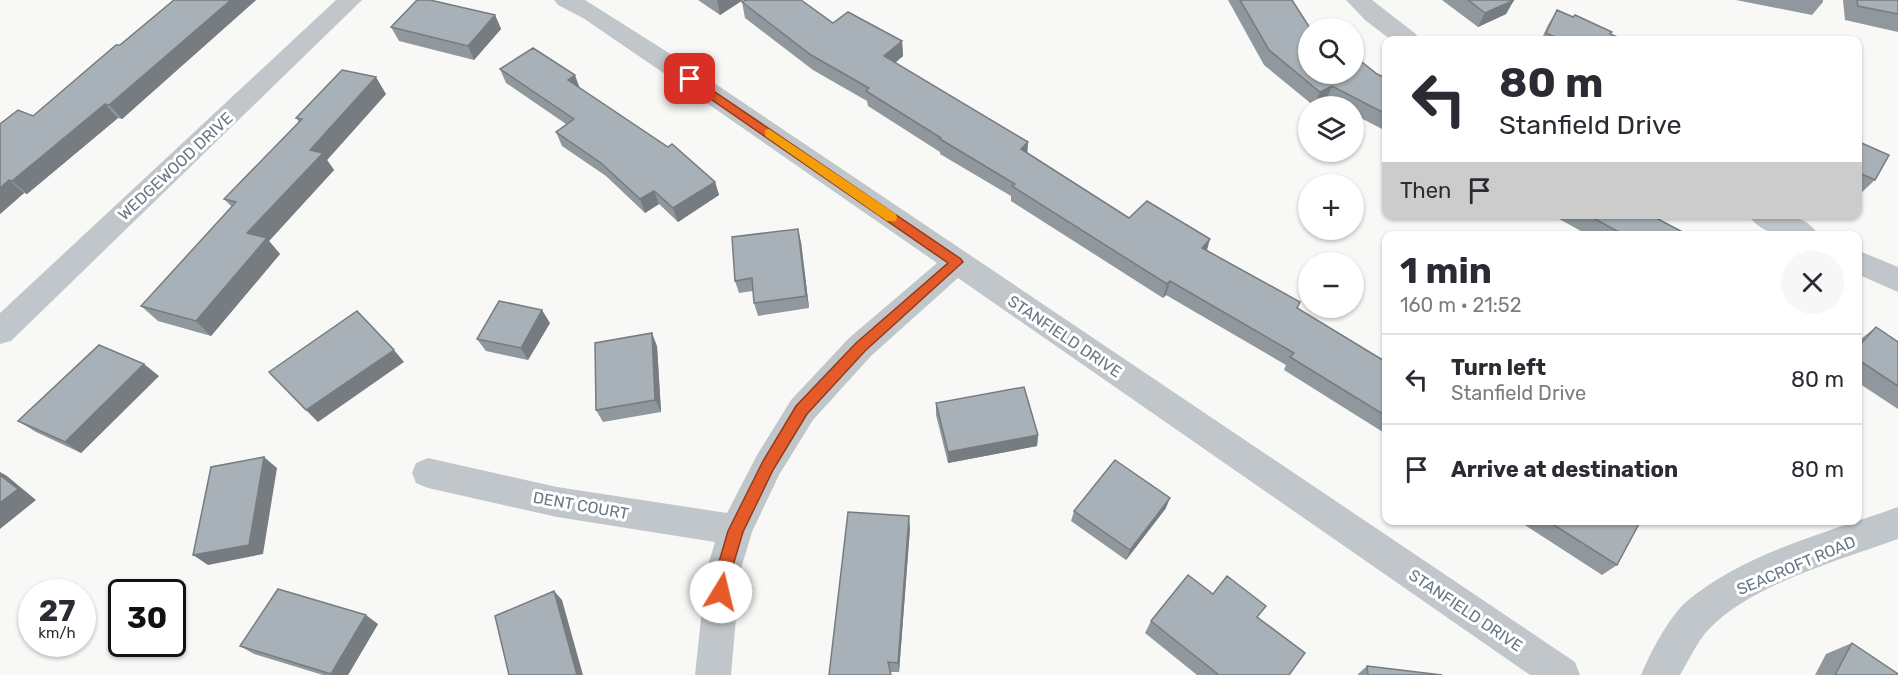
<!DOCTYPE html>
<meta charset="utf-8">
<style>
:root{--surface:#fff;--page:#f7f7f7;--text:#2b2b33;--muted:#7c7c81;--line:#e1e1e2}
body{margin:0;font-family:Rubik,sans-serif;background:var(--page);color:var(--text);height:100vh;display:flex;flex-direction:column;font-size:22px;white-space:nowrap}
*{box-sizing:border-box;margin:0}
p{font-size:20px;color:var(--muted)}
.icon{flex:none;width:33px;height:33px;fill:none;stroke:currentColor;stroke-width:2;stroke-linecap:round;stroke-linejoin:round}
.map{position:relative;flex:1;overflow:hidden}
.panel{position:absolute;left:1382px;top:231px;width:480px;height:294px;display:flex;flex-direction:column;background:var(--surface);border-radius:12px;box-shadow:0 2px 4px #0004}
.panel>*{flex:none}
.guide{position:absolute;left:1382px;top:36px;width:480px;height:183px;border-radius:12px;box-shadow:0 2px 4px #0004;background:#fff;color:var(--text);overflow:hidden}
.buttons{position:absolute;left:1298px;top:18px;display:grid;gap:12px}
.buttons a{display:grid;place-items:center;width:66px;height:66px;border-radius:50%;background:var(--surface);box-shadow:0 2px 4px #0004;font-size:30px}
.speed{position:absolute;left:18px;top:579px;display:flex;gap:12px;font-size:30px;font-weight:700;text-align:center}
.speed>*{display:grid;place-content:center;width:78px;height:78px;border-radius:50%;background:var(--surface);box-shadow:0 2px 4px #0004;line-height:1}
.speed small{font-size:15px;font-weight:400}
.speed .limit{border:3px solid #111;border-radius:9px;background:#fff;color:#111}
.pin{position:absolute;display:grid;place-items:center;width:51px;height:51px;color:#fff;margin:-26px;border-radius:12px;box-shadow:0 3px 9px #0006}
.me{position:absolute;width:66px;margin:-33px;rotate:9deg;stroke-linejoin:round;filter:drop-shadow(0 0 4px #0008)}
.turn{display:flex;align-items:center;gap:21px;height:126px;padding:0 18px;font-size:27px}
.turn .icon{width:78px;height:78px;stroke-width:2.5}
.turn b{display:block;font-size:42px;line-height:51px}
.then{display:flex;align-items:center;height:57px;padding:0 18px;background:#0003;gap:12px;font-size:22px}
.round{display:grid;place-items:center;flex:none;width:63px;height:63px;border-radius:32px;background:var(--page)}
.overview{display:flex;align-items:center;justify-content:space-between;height:102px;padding:0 18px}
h1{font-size:36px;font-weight:700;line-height:45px}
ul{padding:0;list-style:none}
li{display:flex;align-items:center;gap:18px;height:90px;padding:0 18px;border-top:2px solid var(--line)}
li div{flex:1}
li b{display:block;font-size:22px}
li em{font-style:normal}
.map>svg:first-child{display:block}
</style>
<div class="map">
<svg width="1898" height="675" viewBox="0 0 1898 675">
<rect width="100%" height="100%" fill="#f8f9f6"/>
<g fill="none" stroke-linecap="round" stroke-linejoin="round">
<path fill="#c1c6ca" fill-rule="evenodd" d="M336,0H362L11,341L0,344V313Z
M554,0H585L680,60L1575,662L1580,675H1530L958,278L871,356L813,420L779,475L752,532L740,572L731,675H695L706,572L715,542L557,517L428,488L416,483L412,473L416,463L428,458L557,487L727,513L757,455L791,400L849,338L937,263L662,72L583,18L558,5Z
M1346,0H1372L1416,34L1419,40H1391L1365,20Z
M1748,214C1772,214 1806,211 1819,236C1795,236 1762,239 1748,214Z
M1857,250L1898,267V292L1857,274Z
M1898,507V539C1840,560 1752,584 1709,629C1697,642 1689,660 1680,675H1641C1650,653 1669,617 1686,602C1743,553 1829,532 1898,507Z"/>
</g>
<path fill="#90989d" d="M174,0H256L122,119L118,118L27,194L24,193L0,214V124L33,116Z
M698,0H743L720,15Z
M1228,0H1292L1308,28L1377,74L1386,78V131L1353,114V106H1338L1326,100L1314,106L1264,65Z
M1442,0H1514L1506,14L1478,27Z
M1736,0H1823V2L1812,15Z
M1843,0H1898V32L1845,20Z
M742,2L833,23L902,41L903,56L895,63L1028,142L1027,153L1129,218L1207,250L1300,302L1298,308L1386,362V434L1284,370L1286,365L1166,295L1163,298L1011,201V196L940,154V152L868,106L867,101L813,70L745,18Z
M1557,10L1611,34L1625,40H1541L1548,25Z
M495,15L501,29L474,60L399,41L391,27Z
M500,69L579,87L715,182L719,195L678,222L659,204L645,213L606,176L562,146L556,132L566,124L506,83Z
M386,94L327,160L334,170L269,241L280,254L211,336L158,321L141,306L232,207L224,199L299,122L296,118Z
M1857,141L1875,180L1860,194L1857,193Z
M1550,214H1659L1656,218L1690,236H1590Z
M801,242L809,308L758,316L754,303L753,291L739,293L735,281Z
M550,323L528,360L486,351L477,339Z
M1876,327L1898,342V409L1857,382V342Z
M657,346L661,412L603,422L596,410Z
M159,376L81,453L36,432L18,421Z
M936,403L1038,435L1037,446L948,463L936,415Z
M1166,508L1126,560L1071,521L1074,511Z
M1517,520H1641L1617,565L1602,575Z
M910,528L899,672H890L829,675Z
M1213,594L1257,617L1289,675H1197L1145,633L1151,621Z
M378,624L348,675H323L254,654L240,646Z
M1852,643L1898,675H1815L1826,654Z
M1367,666L1442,675H1358V674Z"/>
<path fill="#767c80" d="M231,0H256L122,119L109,105Z
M717,0H743L720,15Z
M1514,0L1506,14L1478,27L1485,13Z
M495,15L501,29L474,60L468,46Z
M902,41L903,56L885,71L884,56Z
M575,75L580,89L568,80Z
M376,77L386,94L327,160L334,170L269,241L280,254L211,336L196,321L247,233L310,150Z
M1332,86L1326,100L1314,106L1320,92Z
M105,104L118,118L27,194L12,181Z
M1028,142L1027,157L1021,149Z
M9,180L24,193L0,214V188Z
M715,182L719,195L678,222L673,208Z
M654,191L659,204L645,213L640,199Z
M798,229L801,242L809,308L806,296Z
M1210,239L1206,254L1202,248Z
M1170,281L1166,295L1163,298L1167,284Z
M542,310L550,323L528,360L521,348Z
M652,333L657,346L661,412L655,400Z
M394,350L404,362L318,422L306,410Z
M144,364L159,376L81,453L65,442Z
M1038,435L1037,446L948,463V452Z
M264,457L277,468L263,554L208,565L193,555Z
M0,472L7,476L36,500L0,529Z
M1170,498L1166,508L1126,560L1130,550Z
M909,516L910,528L899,672L898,663Z
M554,591L562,600L583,675H577Z
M366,615L378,624L348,675H333L331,674Z"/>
<path fill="#a8b1b7" stroke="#767c80" stroke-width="1.5" d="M174,0H231L109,105L105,104L12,181L9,180L0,188V124L18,110L33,116L116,45H120Z
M417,0H430L495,15L468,46L391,27Z
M746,0H801L833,23L848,12L902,41L884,56L1028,142L1021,149L1129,218L1147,201L1210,239L1202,248L1300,302L1297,308L1386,362V416L1290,357L1294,353L1170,281L1167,284L1012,186L1015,184L940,139L941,138L866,91L869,88L811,55L742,2Z
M1240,0H1292L1310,28H1308V74H1353V55L1377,74L1386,78V114L1332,86L1320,92L1269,50Z
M1468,0H1514L1485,13Z
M1857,0H1898V14L1858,6Z
M1557,10L1573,17L1575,15L1612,32L1610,34L1625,40H1562L1546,33Z
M533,48L575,75L568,80L668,147L672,144L715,182L673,208L654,191L640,199L601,163L556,132L574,119L500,69Z
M342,70L376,77L310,150L323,153L247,233L267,238L196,321L141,306L236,202L224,199L302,119L296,118Z
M1857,141L1889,155L1875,180L1857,172Z
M1586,214H1659L1656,218L1690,236H1626Z
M798,229L806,296L754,303L752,278L735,281L732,237Z
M499,301L542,310L521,348L477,339Z
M357,311L394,350L306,410L269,372Z
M1876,327L1898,342V386L1857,359V348Z
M652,333L655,400L596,410L595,343Z
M99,345L144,364L65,442L18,421Z
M1024,387L1038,435L948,452L936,403Z
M264,457L249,545L193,555L211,467Z
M1115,460L1170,498L1130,550L1074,511Z
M0,475L18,489L0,503Z
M848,512L909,516L898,663L888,662L891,675H829Z
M1546,520H1641L1617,565Z
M1188,575L1213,594L1227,576L1266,606L1257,617L1305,653L1289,675H1219L1151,621Z
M278,589L366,615L331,674L240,646Z
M554,591L577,675H509L495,616Z
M1852,643L1898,674V675H1835Z
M1367,666L1442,675H1368Z"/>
<path fill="#e55a29" stroke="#953a1b" stroke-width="1.5" d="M690,75L961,259L963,262L865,351L807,414L773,470L743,532L731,572L727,598L721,600L716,598L713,592L716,572L728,531L763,461L796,406L856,343L948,263L686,82L684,79Z"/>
<path fill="#f59e0b" d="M769,129L896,214L897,217L896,221H887L765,136V130Z"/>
<g text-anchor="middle" stroke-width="6" stroke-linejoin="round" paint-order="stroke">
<g font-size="16" fill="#677887" stroke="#fff">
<text transform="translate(175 166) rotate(-43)" y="6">WEDGEWOOD DRIVE</text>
<text transform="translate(1065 336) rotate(34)" y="6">STANFIELD DRIVE</text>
<text transform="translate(581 505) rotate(10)" y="6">DENT COURT</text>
<text transform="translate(1796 565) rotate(-23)" y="6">SEACROFT ROAD</text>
<text transform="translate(1466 610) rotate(34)" y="6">STANFIELD DRIVE</text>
</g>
</g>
</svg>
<div class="buttons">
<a><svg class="icon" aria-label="search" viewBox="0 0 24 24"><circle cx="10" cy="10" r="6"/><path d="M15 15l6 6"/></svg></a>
<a><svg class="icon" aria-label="layers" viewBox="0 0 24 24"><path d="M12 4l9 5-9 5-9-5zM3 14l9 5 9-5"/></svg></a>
<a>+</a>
<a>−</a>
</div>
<div class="speed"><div>27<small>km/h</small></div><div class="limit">30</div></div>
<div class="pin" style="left:690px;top:79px;background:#d93025"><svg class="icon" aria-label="arrive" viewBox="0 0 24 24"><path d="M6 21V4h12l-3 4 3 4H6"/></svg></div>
<svg class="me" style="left:721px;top:592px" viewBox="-20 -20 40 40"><circle r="19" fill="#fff"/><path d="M0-13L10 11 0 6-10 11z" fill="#e55a29"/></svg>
<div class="guide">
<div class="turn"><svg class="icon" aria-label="left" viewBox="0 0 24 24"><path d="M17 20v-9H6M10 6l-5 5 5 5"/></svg><div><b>80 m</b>Stanfield Drive</div></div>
<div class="then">Then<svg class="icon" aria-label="arrive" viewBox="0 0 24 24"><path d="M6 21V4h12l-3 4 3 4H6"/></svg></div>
</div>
<section class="panel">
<div class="overview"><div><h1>1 min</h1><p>160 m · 21:52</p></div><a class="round"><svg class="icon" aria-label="close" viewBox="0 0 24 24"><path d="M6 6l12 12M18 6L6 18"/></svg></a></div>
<ul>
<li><svg class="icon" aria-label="left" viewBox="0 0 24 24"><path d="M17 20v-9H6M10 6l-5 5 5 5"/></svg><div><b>Turn left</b><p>Stanfield Drive</p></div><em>80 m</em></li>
<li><svg class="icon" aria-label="arrive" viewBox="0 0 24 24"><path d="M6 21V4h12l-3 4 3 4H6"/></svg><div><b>Arrive at destination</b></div><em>80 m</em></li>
</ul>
</section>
</div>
